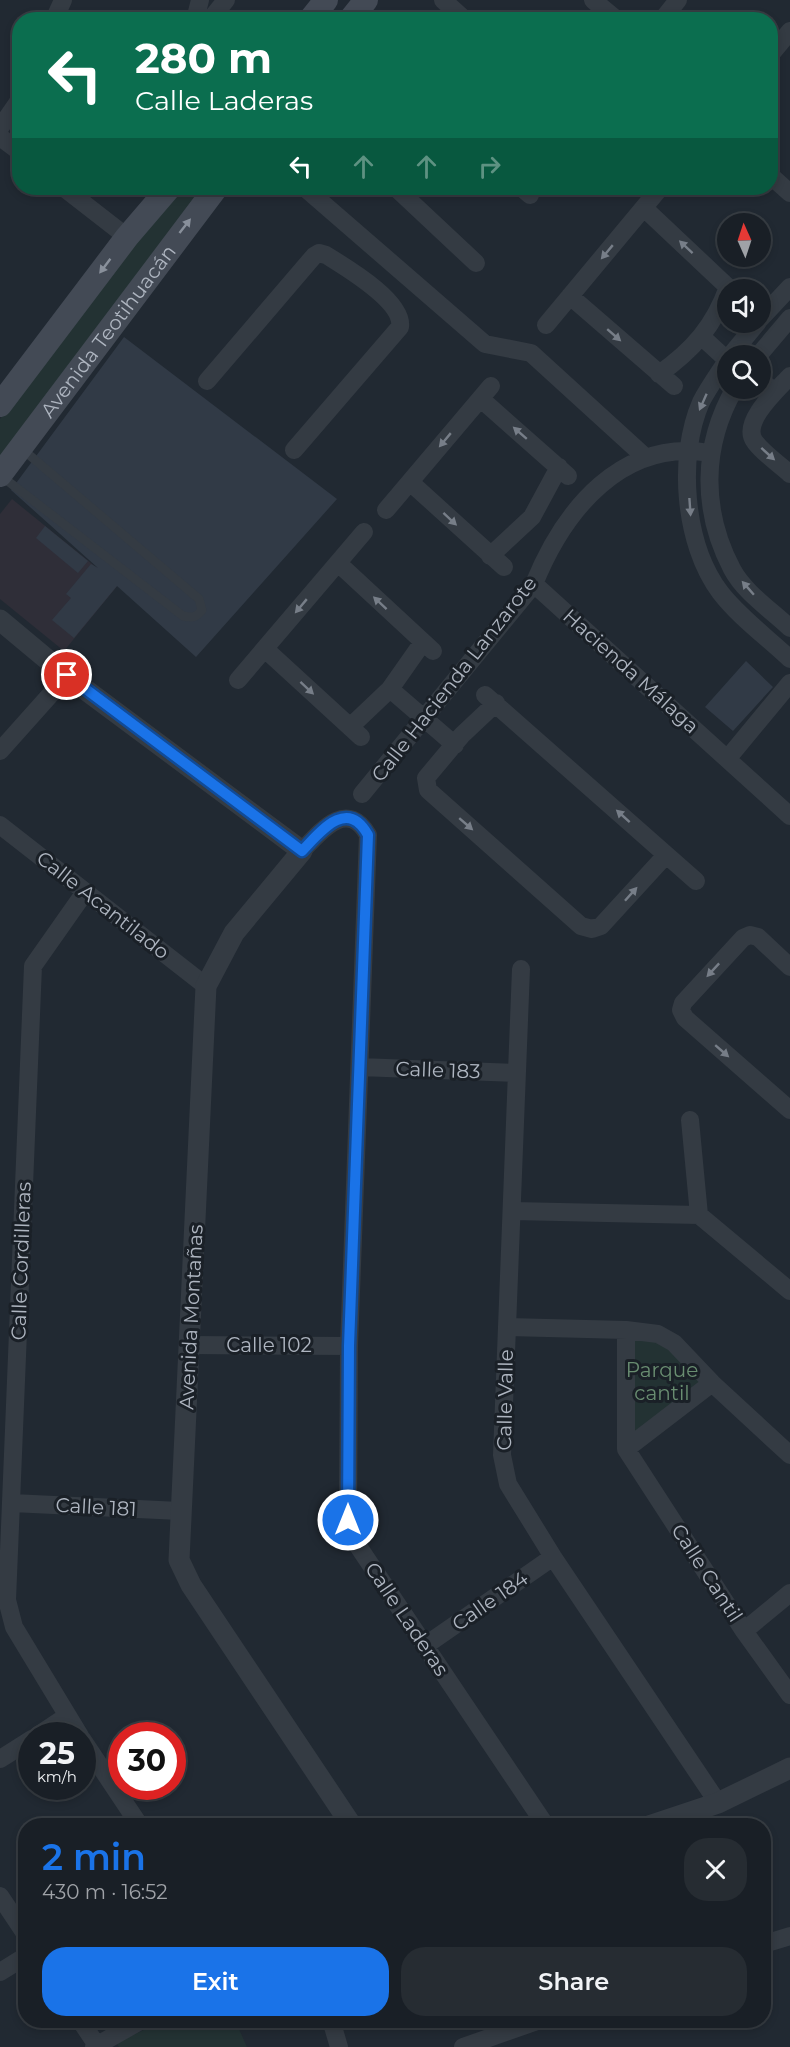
<!DOCTYPE html>
<meta charset="utf-8">
<style>
:root{--surface:#191f26;--page:#262c32;--text:#f1f3f6;--muted:#9fa2a7;--line:#373d43;--accent:#1a73e8}
body{margin:0;font-family:Montserrat,sans-serif;background:var(--page);color:var(--text);height:100vh;display:flex;flex-direction:column;font-size:22px;white-space:nowrap}
*{box-sizing:border-box;margin:0}
p{font-size:20px;color:var(--muted)}
.icon{flex:none;width:33px;height:33px;fill:none;stroke:currentColor;stroke-width:2;stroke-linecap:round;stroke-linejoin:round}
.map{position:relative;flex:1;overflow:hidden}
.sheet{position:absolute;left:18px;top:1818px;width:753px;height:210px;display:flex;flex-direction:column;background:var(--surface);border-radius:24px;box-shadow:0 3px 9px #0003,0 0 0 2px var(--line)}
.sheet>*{flex:none}
.banner{position:absolute;left:12px;top:12px;width:766px;height:183px;border-radius:24px;box-shadow:0 3px 9px #0003,0 0 0 2px var(--line);background:#0b6e4f;color:#fff;overflow:hidden}
.needle{width:39px;rotate:357deg}
.controls{position:absolute;left:717px;top:213px;display:grid;gap:12px}
.controls a{display:grid;place-items:center;width:54px;height:54px;border-radius:50%;background:var(--surface);box-shadow:0 3px 9px #0003,0 0 0 2px var(--line);font-size:30px}
.speed{position:absolute;left:18px;top:1722px;display:flex;gap:12px;font-size:30px;font-weight:700;text-align:center}
.speed>*{display:grid;place-content:center;width:78px;height:78px;border-radius:50%;background:var(--surface);box-shadow:0 3px 9px #0003,0 0 0 2px var(--line);line-height:1}
.speed small{font-size:15px;font-weight:400}
.speed .limit{border:9px solid #d22;background:#fff;color:#111}
.pin{position:absolute;display:grid;place-items:center;width:51px;height:51px;color:#fff;margin:-26px;border:3px solid #fff;border-radius:50%;box-shadow:0 2px 6px #0007}
.me{position:absolute;width:66px;margin:-33px;rotate:0deg;stroke-linejoin:round;filter:drop-shadow(0 0 4px #0008)}
.turn{display:flex;align-items:center;gap:21px;height:126px;padding:0 24px;font-size:27px}
.turn .icon{width:78px;height:78px;stroke-width:2.5}
.turn b{display:block;font-size:42px;line-height:51px}
.lanes{display:flex;align-items:center;height:57px;padding:0 24px;background:#0003;justify-content:center;gap:30px;direction:ltr}
.lanes .off{opacity:.35}
.round{display:grid;place-items:center;flex:none;width:63px;height:63px;border-radius:24px;background:var(--page)}
.headline{display:flex;align-items:center;justify-content:space-between;height:102px;padding:0 24px}
h1{font-size:36px;font-weight:600;line-height:45px;color:var(--accent)}
.action{display:flex;gap:12px;margin-top:auto;padding:12px 24px}
.action a{flex:1;height:69px;border-radius:24px;background:var(--accent);color:#fff;font-size:24px;font-weight:600;line-height:69px;text-align:center}
.action a+a{background:var(--page);color:var(--text)}
.map>svg:first-child{display:block}
</style>
<div class="map">
<svg width="790" height="2047" viewBox="0 0 790 2047">
<rect width="100%" height="100%" fill="#212932"/>
<path fill="#2f2e38" d="M12,499L118,585L64,651L0,599V514Z"/>
<path fill="#233233" d="M179,188H212L0,466V419Z
M633,1335L656,1339L707,1383L632,1440Z
M235,2020L247,2047H119L116,2043L163,2021Z"/>
<path fill="#313a46" d="M124,337L337,499L196,657L117,586L74,638L52,620L71,598L66,594L91,564L98,568L11,490Z
M45,526L88,561L78,573L36,538Z
M746,661L773,687L733,731L705,707Z"/>
<g fill="none" stroke-linecap="round" stroke-linejoin="round">
<path stroke="#343b43" stroke-width="9" d="M0,475L183,616C192,618 196,618 202,610L199,599L21,448"/>
<path stroke="#343b43" stroke-width="18" d="M443,0L465,20
M593,0L617,20
M54,20L63,0
M195,20L200,0
M210,20L226,0
M662,20L678,0
M771,54L790,31
M0,128L20,99
M0,137L20,152
M771,176L790,193
M64,188L127,237
M305,188L485,344L531,353L644,456
M396,188L476,263
M522,188L530,195
M644,208L731,290
M570,296L674,386
M760,319L790,287
M546,325L660,188
M702,337L727,360
M730,356L758,322
M758,356L790,318
M728,359C719,373 708,388 701,402C677,457 684,544 720,592C739,617 768,638 790,659
M659,374C693,350 714,326 728,287
M790,376C777,390 740,423 755,442C764,454 779,464 790,474
M760,380L775,392
M207,381L314,256L319,253L326,255C345,267 404,301 400,327L294,450
M735,388C702,445 701,510 732,569C744,592 771,610 790,628
M481,399L568,476
M410,482L504,567
M386,510L491,386
M490,556L532,517L559,467
M338,563L433,651
M534,584L790,816
M265,649L361,737
M238,680L364,532
M390,689L455,745
M485,695L696,881
M496,703L462,735L426,778L428,790L581,926L592,929L601,926L666,855
M350,727L390,689L423,642
M0,751L67,676
M728,758L790,683
M362,794L534,584C564,510 622,438 710,453
M0,825L206,986
M302,851C320,832 347,798 368,835L349,1346L348,1520L358,1546L546,1826
M790,967L758,937L750,935L743,938L683,1003L681,1010L685,1018L790,1110
M521,969L502,1455L508,1484L553,1557L718,1803
M360,1067L515,1073
M690,1120L699,1215
M513,1211L699,1215L790,1291
M507,1327L626,1330L658,1334L674,1343L712,1383L790,1455
M626,1330V1449L744,1631L790,1695
M190,1345L349,1346
M626,1449L712,1383
M12,1503L180,1511
M744,1631L790,1593
M426,1645L553,1557
M37,1736L67,1716
M80,1736L14,1627L7,1600L33,966L85,892
M82,1739L140,1826
M0,1759L32,1739
M0,1896L26,1935
M764,1944L790,1936
M0,1972L26,1956
M80,2020L98,2047
M331,2020L339,2047
M94,2047L142,2020
M463,2047L540,2020"/>
<path stroke="#343b43" stroke-width="21" d="M0,620L67,676L302,851L234,933L206,986L179,1560L191,1585L352,1826
M649,1826L718,1803L790,1768"/>
<g stroke="#434a55" stroke-width="24">
<path d="M310,20L326,0"/>
<path d="M350,20L366,0"/>
<path d="M0,405L127,237L169,188"/>
<path id="s1" d="M0,475L216,188"/>
</g>
</g>
<defs><path id="oneway-solid" d="M-6-.8H1V-3.2L6.5 0L1 3.2V.8H-6Z" transform="scale(1.5)"/></defs>
<g fill="#89909b">
<use href="#oneway-solid" transform="translate(185 226) rotate(-52)"/>
<use href="#oneway-solid" transform="translate(105 266) rotate(127)"/>
</g>
<g fill="#777e88">
<use href="#oneway-solid" transform="translate(686 247) rotate(-137)"/>
<use href="#oneway-solid" transform="translate(607 252) rotate(130)"/>
<use href="#oneway-solid" transform="translate(614 335) rotate(41)"/>
<use href="#oneway-solid" transform="translate(703 402) rotate(114)"/>
<use href="#oneway-solid" transform="translate(520 433) rotate(-139)"/>
<use href="#oneway-solid" transform="translate(445 440) rotate(130)"/>
<use href="#oneway-solid" transform="translate(768 454) rotate(42)"/>
<use href="#oneway-solid" transform="translate(690 507) rotate(86)"/>
<use href="#oneway-solid" transform="translate(450 519) rotate(43)"/>
<use href="#oneway-solid" transform="translate(748 588) rotate(-131)"/>
<use href="#oneway-solid" transform="translate(380 603) rotate(-137)"/>
<use href="#oneway-solid" transform="translate(301 606) rotate(130)"/>
<use href="#oneway-solid" transform="translate(307 688) rotate(43)"/>
<use href="#oneway-solid" transform="translate(623 816) rotate(-138)"/>
<use href="#oneway-solid" transform="translate(466 824) rotate(41)"/>
<use href="#oneway-solid" transform="translate(631 894) rotate(-48)"/>
<use href="#oneway-solid" transform="translate(713 970) rotate(133)"/>
<use href="#oneway-solid" transform="translate(722 1051) rotate(41)"/>
</g>
<g fill="none" stroke-linecap="round" stroke-linejoin="round">
<defs>
<path id="route" d="M67,675L302,851C320,832 347,797 368,835L349,1346L348,1520"/>
</defs>
<use href="#route" stroke="#114b97" stroke-width="15"/>
<use href="#route" stroke="#1a73e8" stroke-width="10"/>
</g>
<g text-anchor="middle" stroke-width="6" stroke-linejoin="round" paint-order="stroke">
<g font-size="20" fill="#aeb5c0" stroke="#1a2027">
<text dy="7" stroke="none"><textPath href="#s1" startOffset="180">Avenida Teotihuacán</textPath></text>
<text transform="translate(631 671) rotate(42)" y="7">Hacienda Málaga</text>
<text transform="translate(454 679) rotate(-52)" y="7">Calle Hacienda Lanzarote</text>
<text transform="translate(103 905) rotate(38)" y="7">Calle Acantilado</text>
<text transform="translate(438 1070) rotate(2)" y="7">Calle 183</text>
<text transform="translate(21 1261) rotate(-88)" y="7">Calle Cordilleras</text>
<text transform="translate(191 1317) rotate(-87)" y="7">Avenida Montañas</text>
<text x="269" y="1352">Calle 102</text>
<text transform="translate(505 1400) rotate(-89)" y="7">Calle Valle</text>
<text transform="translate(96 1507) rotate(3)" y="7">Calle 181</text>
<text transform="translate(707 1573) rotate(57)" y="7">Calle Cantil</text>
<text transform="translate(490 1601) rotate(-35)" y="7">Calle 184</text>
<text transform="translate(407 1619) rotate(56)" y="7">Calle Laderas</text>
</g>
<g font-size="20" fill="#698d71" stroke="#1a2027">
<text x="662" y="1377">Parque<tspan x="662" dy="23">cantil</tspan></text>
</g>
</g>
</svg>
<div class="controls">
<a><svg class="needle" viewBox="-14 -14 28 28"><path d="M0-13l5 13h-10z" fill="#e53935"/><path d="M0 13l5-13h-10z" fill="#9fa2a7"/></svg></a>
<a><svg class="icon" aria-label="sound" viewBox="0 0 24 24"><path d="M4 9h4l5-4v14l-5-4H4zM17 9q2 3 0 6"/></svg></a>
<a><svg class="icon" aria-label="search" viewBox="0 0 24 24"><circle cx="10" cy="10" r="6"/><path d="M15 15l6 6"/></svg></a>
</div>
<div class="speed"><div>25<small>km/h</small></div><div class="limit">30</div></div>
<div class="pin" style="left:67px;top:675px;background:#d93025"><svg class="icon" aria-label="arrive" viewBox="0 0 24 24"><path d="M6 21V4h12l-3 4 3 4H6"/></svg></div>
<svg class="me" style="left:348px;top:1520px" viewBox="-20 -20 40 40"><circle r="17" fill="#1a73e8" stroke="#fff" stroke-width="3"/><path d="M0-11L8 9 0 5-8 9z" fill="#fff"/></svg>
<div class="banner">
<div class="turn"><svg class="icon" aria-label="left" viewBox="0 0 24 24"><path d="M17 20v-9H6M10 6l-5 5 5 5"/></svg><div><b>280 m</b>Calle Laderas</div></div>
<div class="lanes"><svg class="icon" aria-label="left" viewBox="0 0 24 24"><path d="M17 20v-9H6M10 6l-5 5 5 5"/></svg><svg class="icon off" aria-label="ahead" viewBox="0 0 24 24"><path d="M12 20V5M6 11l6-6 6 6"/></svg><svg class="icon off" aria-label="ahead" viewBox="0 0 24 24"><path d="M12 20V5M6 11l6-6 6 6"/></svg><svg class="icon off" aria-label="right" viewBox="0 0 24 24"><path d="M7 20v-9h11M14 6l5 5-5 5"/></svg></div>
</div>
<section class="sheet">
<div class="headline"><div><h1>2 min</h1><p>430 m · 16:52</p></div><a class="round"><svg class="icon" aria-label="close" viewBox="0 0 24 24"><path d="M6 6l12 12M18 6L6 18"/></svg></a></div>
<div class="action"><a>Exit</a><a>Share</a></div>
</section>
</div>
